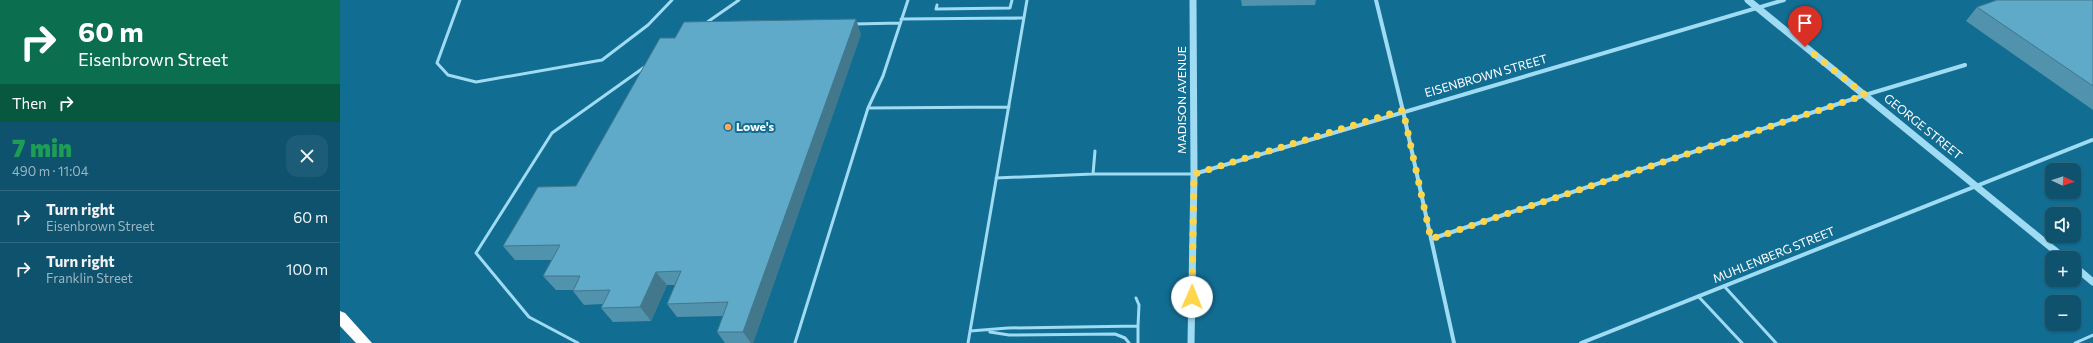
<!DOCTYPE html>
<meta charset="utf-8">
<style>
:root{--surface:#0e526e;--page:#1c5c76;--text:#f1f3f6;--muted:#9bb6c2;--line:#2e6981}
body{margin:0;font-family:Commissioner,sans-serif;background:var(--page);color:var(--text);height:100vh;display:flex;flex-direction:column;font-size:15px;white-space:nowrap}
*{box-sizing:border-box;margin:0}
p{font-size:13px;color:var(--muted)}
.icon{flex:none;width:22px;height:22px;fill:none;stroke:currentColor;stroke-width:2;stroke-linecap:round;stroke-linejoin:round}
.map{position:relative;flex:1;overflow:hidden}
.drawer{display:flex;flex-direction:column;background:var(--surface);width:340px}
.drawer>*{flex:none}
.hud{background:#0b6e4f;color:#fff;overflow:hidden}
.needle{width:26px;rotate:93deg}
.buttons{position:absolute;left:1705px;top:163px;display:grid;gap:8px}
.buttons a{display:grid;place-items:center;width:36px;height:36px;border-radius:8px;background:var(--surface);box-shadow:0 1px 3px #0004,0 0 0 1px var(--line);font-size:20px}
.pin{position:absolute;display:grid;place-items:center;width:34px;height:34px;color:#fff;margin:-41px -17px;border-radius:50% 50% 50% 0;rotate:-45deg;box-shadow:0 0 4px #0007}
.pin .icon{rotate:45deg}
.me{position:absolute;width:44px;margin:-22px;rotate:1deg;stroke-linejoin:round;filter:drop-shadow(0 0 3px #0008)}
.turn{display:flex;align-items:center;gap:14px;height:84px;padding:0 12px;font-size:18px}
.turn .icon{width:52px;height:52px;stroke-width:2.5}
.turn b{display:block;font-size:28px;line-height:34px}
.then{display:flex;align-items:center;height:38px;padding:0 12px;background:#0003;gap:8px;font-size:15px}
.round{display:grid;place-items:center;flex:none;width:42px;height:42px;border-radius:12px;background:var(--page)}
.summary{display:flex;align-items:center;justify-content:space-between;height:68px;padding:0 12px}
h1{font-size:24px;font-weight:800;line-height:30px;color:#1e9e55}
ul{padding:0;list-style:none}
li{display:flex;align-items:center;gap:12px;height:52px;padding:0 12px;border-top:1px solid var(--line)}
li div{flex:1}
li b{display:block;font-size:15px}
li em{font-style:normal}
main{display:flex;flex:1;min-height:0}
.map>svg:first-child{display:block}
</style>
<main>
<section class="drawer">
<div class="hud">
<div class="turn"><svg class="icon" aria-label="right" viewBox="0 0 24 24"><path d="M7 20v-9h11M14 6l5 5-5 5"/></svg><div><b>60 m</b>Eisenbrown Street</div></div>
<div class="then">Then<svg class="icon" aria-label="right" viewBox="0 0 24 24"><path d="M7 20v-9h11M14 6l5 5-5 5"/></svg></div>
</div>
<div class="summary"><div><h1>7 min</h1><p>490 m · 11:04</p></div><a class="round"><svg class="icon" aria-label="close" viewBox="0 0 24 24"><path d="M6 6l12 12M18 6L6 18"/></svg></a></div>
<ul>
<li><svg class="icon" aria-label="right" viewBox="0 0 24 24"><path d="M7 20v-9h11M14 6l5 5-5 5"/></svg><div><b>Turn right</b><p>Eisenbrown Street</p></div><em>60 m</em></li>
<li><svg class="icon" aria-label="right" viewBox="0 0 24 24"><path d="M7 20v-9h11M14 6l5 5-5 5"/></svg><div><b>Turn right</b><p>Franklin Street</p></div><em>100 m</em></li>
</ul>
</section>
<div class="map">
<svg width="1753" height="343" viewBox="0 0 1753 343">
<rect width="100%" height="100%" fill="#126d93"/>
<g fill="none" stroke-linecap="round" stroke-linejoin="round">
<path stroke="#9fdbf3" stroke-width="3" d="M120,0L97,63L108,75L136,82L262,60L308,25L332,0
M597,5L596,9L670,8L672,0
M561,19L684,18
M366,23L399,0
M514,24L560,23
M528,108L669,107
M753,174L755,151
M656,178L753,174H854
M1384,286L1436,343
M1358,296L1402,343
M796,298L799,305L798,326
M630,331L668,328L798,326V343
M650,332L669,335L775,334L785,338L789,343
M238,343L189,317L136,253L212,133L306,66
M455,343L528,108L543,76L568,0
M628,343L687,0
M1735,343L1753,335"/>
<path stroke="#9fdbf3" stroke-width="4" d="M1036,0L1063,111L1114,343
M854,174L1444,0
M1091,239L1525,95L1625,65
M1241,343L1752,140"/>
<path stroke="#9fdbf3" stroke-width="7" d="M1408,0L1724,258
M1734,266L1753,282
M851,343L854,174L853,0"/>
<path fill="#fff" fill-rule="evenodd" d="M0,311L5,313L32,343H16L0,326Z"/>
</g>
<path fill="#5192ac" d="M901,0H976L975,5L902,6Z
M1753,0V110L1626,21L1637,7Z
M521,34L413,343H385L377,332L383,316L337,317L327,304L335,285H327L311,321L273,322L261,308L263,304L244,305L233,291V290H216L203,276L213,260H175L163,246L236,186Z"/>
<path fill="#42778c" d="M516,19L521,34L413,343H411L403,332Z
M316,272L327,285L311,321L300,307Z"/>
<path fill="#5eaac8" stroke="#42778c" d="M1657,0H1753V86L1637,7Z
M516,19L403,332H377L388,302L327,304L341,271L316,272L300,307L261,308L270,290L233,291L240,276H203L220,245L163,246L198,187L236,186L320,38H335L344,22Z"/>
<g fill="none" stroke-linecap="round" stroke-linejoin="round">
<path stroke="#ffd54a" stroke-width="7" stroke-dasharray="0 12.6" d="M852,297L854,174L1063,110L1091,239L1525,95L1465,47"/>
</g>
<circle fill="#ffa761" stroke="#126d93" stroke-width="1.5" cx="388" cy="127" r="4"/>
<g text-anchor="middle" stroke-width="4" stroke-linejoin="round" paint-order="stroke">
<g font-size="12" fill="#fff" stroke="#126d93">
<text transform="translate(1146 76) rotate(-16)" y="4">EISENBROWN STREET</text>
<text transform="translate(842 100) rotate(-90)" y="4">MADISON AVENUE</text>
<text transform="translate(1583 127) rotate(39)" y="4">GEORGE STREET</text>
<text transform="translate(1434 255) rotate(-22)" y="4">MUHLENBERG STREET</text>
</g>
<g font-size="12" font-weight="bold" fill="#fff" stroke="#126d93" text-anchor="start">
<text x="396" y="131">Lowe's</text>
</g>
</g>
</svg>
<div class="buttons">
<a><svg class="needle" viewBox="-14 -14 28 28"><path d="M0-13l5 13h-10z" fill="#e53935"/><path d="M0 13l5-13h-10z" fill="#9bb6c2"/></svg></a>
<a><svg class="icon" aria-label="sound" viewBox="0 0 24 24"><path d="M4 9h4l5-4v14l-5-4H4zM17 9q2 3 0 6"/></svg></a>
<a>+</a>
<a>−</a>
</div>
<div class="pin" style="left:1465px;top:47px;background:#d93025"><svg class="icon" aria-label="arrive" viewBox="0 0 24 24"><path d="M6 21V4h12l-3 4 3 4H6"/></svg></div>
<svg class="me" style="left:852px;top:297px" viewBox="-20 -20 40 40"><circle r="19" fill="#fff"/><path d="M0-13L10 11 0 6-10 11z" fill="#ffd54a"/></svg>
</div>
</main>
